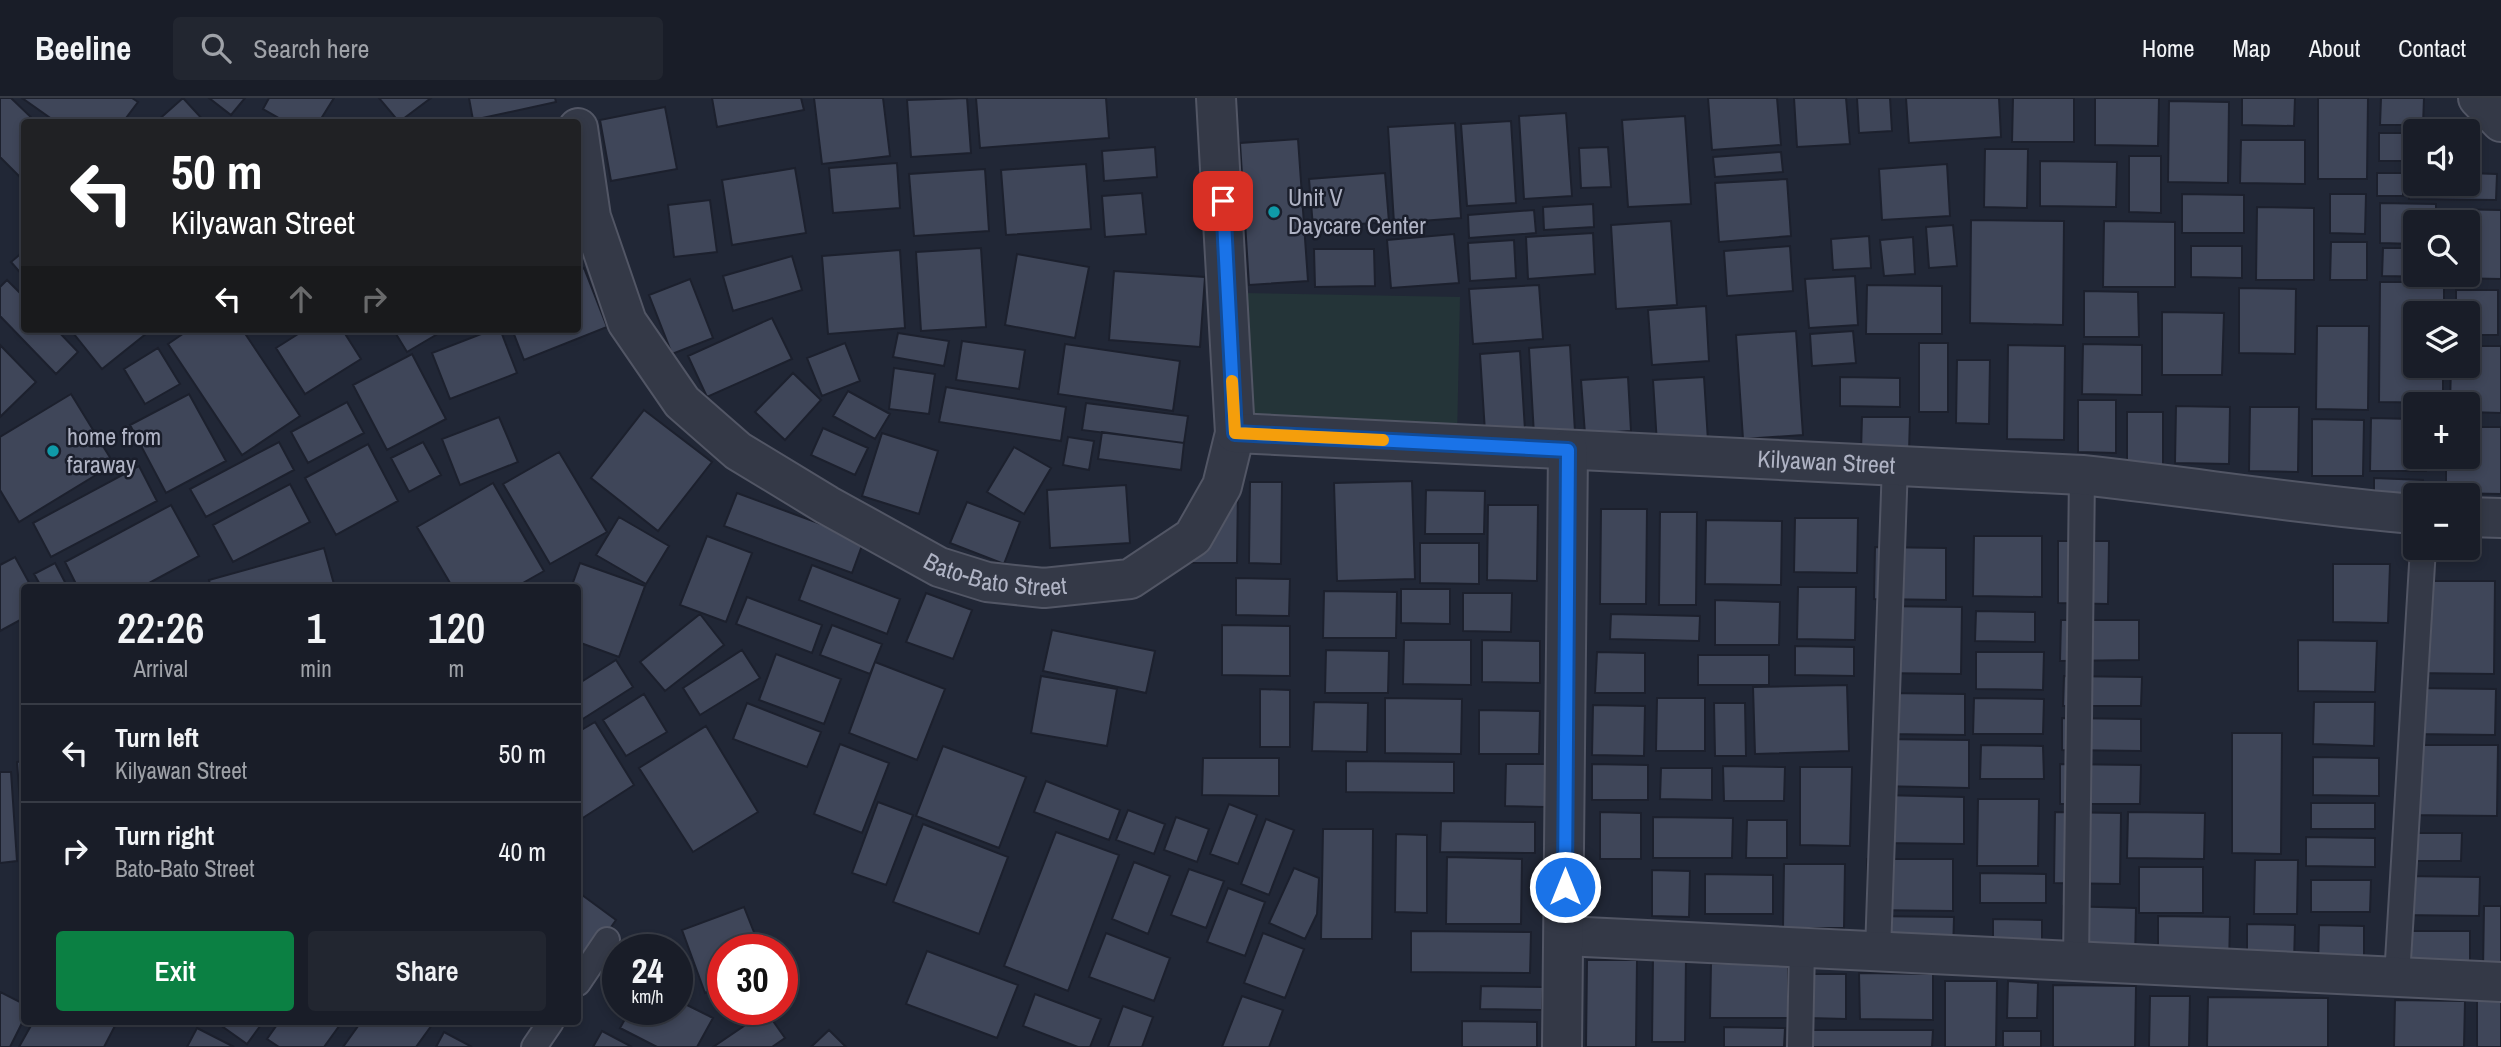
<!DOCTYPE html>
<meta charset="utf-8">
<style>
:root{--surface:#191d28;--page:#222630;--text:#f1f3f6;--muted:#9fa2a8;--line:#373b45;--accent:#0b8043}
body{margin:0;font-family:"Archivo Narrow",sans-serif;background:var(--page);color:var(--text);height:100vh;display:flex;flex-direction:column;font-size:26px;white-space:nowrap}
*{box-sizing:border-box;margin:0}
p{font-size:23px;color:var(--muted)}
.icon{flex:none;width:38px;height:38px;fill:none;stroke:currentColor;stroke-width:2;stroke-linecap:round;stroke-linejoin:round}
.map{position:relative;flex:1;overflow:hidden}
.details{position:absolute;left:21px;top:486px;width:560px;height:441px;display:flex;flex-direction:column;background:var(--surface);border-radius:7px;box-shadow:0 4px 10px #0003,0 0 0 2px var(--line)}
.details>*{flex:none}
.guide{position:absolute;left:21px;top:21px;width:560px;height:214px;border-radius:7px;box-shadow:0 4px 10px #0003,0 0 0 2px var(--line);background:#202124;color:#fff;overflow:hidden}
.tools{position:absolute;left:2403px;top:21px;display:grid;gap:14px}
.tools a{display:grid;place-items:center;width:77px;height:77px;border-radius:7px;background:var(--surface);box-shadow:0 4px 10px #0003,0 0 0 2px var(--line);font-size:35px}
.speed{position:absolute;left:602px;top:836px;display:flex;gap:14px;font-size:35px;font-weight:700;text-align:center}
.speed>*{display:grid;place-content:center;width:91px;height:91px;border-radius:50%;background:var(--surface);box-shadow:0 4px 10px #0003,0 0 0 2px var(--line);line-height:1}
.speed small{font-size:18px;font-weight:400}
.speed .limit{border:10px solid #d22;background:#fff;color:#111}
.pin{position:absolute;display:grid;place-items:center;width:60px;height:60px;color:#fff;margin:-30px;border-radius:14px;box-shadow:0 4px 10px #0006}
.me{position:absolute;width:77px;margin:-38px;rotate:0deg;stroke-linejoin:round;filter:drop-shadow(0 0 5px #0008)}
.turn{display:flex;align-items:center;gap:24px;height:147px;padding:0 35px;font-size:32px}
.turn .icon{width:91px;height:91px;stroke-width:2.5}
.turn b{display:block;font-size:49px;line-height:60px}
.lanes{display:flex;align-items:center;height:66px;padding:0 35px;background:#0003;justify-content:center;gap:35px;direction:ltr}
.lanes .off{opacity:.35}
.eta{display:flex;justify-content:space-evenly;align-items:center;height:119px;text-align:center}
.eta b{font-size:42px;font-weight:600;line-height:49px}
.cta{display:flex;gap:14px;margin-top:auto;padding:14px 35px}
.cta a{flex:1;height:80px;border-radius:7px;background:var(--accent);color:#fff;font-size:28px;font-weight:600;line-height:80px;text-align:center}
.cta a+a{background:var(--page);color:var(--text)}
ul{padding:0;list-style:none}
li{display:flex;align-items:center;gap:21px;height:98px;padding:0 35px;border-top:2px solid var(--line)}
li div{flex:1}
li b{display:block;font-size:26px}
li em{font-style:normal}
header{display:flex;align-items:center;gap:42px;box-sizing:border-box;height:98px;padding:0 35px;background:var(--surface);border-bottom:2px solid var(--line)}
header strong{font-size:33px}
nav{display:flex;gap:38px;margin-inline-start:auto;font-size:24px}
.search{width:490px;height:63px;background:var(--page);display:flex;align-items:center;gap:18px;box-sizing:border-box;padding:0 24px;border-radius:7px;color:var(--muted);font-size:26px}
.map>svg:first-child{display:block}
</style>
<header>
<strong>Beeline</strong>
<div class="search"><svg class="icon" aria-label="search" viewBox="0 0 24 24"><circle cx="10" cy="10" r="6"/><path d="M15 15l6 6"/></svg>Search here</div>
<nav><a>Home</a><a>Map</a><a>About</a><a>Contact</a></nav>
</header>
<div class="map">
<svg width="2501" height="949" viewBox="0 0 2501 949">
<rect width="100%" height="100%" fill="#212736"/>
<path fill="#243438" d="M1241,195L1460,199L1457,340L1239,337Z"/>
<path fill="#3f4659" stroke="#1c202d" stroke-width="2" d="M0,0H11L36,24H24V83L0,59Z
M22,0H132L138,4L123,24H56Z
M183,0L205,24H156Z
M209,0H245L231,17Z
M269,0H334L319,24H286L263,11Z
M379,0H431L399,24Z
M469,0H555L556,4L473,22Z
M712,0H801L804,12L717,29Z
M814,0H883L890,58L822,66Z
M967,0L971,55L911,59L907,2Z
M976,0H1106L1109,40L980,50Z
M1708,0H1777L1781,47L1712,52Z
M1794,0H1846L1850,46L1797,49Z
M1857,0H1890L1892,33L1859,35Z
M1906,0H1999L2001,39L1909,45Z
M2013,0H2074V44H2012Z
M2095,0H2159L2158,48L2095,47Z
M2242,0H2295L2294,28L2242,27Z
M2318,0H2368L2367,81H2318Z
M2381,0H2424L2423,27H2380Z
M2169,3L2229,4L2228,85L2168,84Z
M665,9L677,71L611,83L600,22Z
M1566,15L1572,98L1524,101L1519,18Z
M1685,18L1691,106L1628,109L1622,22Z
M1511,23L1516,105L1467,108L1461,26Z
M1455,25L1461,120L1394,125L1388,29Z
M2379,35H2415V63H2379Z
M1298,41L1308,183L1249,187L1240,45Z
M2241,42H2305V86L2240,85Z
M1155,49L1157,79L1104,83L1102,53Z
M1608,49L1611,89L1581,90L1579,50Z
M1985,51H2028L2027,110L1984,109Z
M1781,54L1783,74L1715,79L1713,59Z
M2129,58H2161V115L2129,114Z
M2040,63L2117,64L2116,109L2040,108Z
M897,65L900,110L833,115L829,70Z
M1086,66L1091,131L1006,137L1001,72Z
M1947,66L1950,118L1882,122L1879,71Z
M795,70L806,135L732,147L722,82Z
M985,71L989,133L914,138L909,76Z
M1385,75L1389,124L1313,129L1309,81Z
M2377,75H2403V98H2377Z
M2410,75H2415V86H2468V75L2497,76L2496,102L2409,101Z
M1787,81L1791,138L1719,144L1715,85Z
M1142,95L1146,136L1105,139L1102,98Z
M2182,96L2244,97V135H2182Z
M2330,96H2366L2365,136L2330,135Z
M710,102L717,154L674,159L668,107Z
M2380,105L2436,106V124H2415V146L2380,145Z
M1593,106L1594,129L1544,132L1543,109Z
M2257,109L2314,110V182H2256Z
M2449,111L2501,112V181L2449,180V177H2468V124H2449Z
M1534,112L1536,135L1469,140L1468,117Z
M1971,122L2064,123L2063,227L1970,225Z
M1671,123L1677,207L1616,211L1611,127Z
M2104,123L2175,124V189H2103Z
M1953,127L1957,168L1929,170L1926,129Z
M1593,135L1595,176L1528,181L1526,139Z
M1454,136L1459,185L1391,190L1387,142Z
M1869,138L1871,170L1833,172L1831,141Z
M1913,139L1915,176L1884,178L1880,142Z
M1514,142L1516,180L1470,183L1468,145Z
M2331,144H2367V182H2330Z
M1790,148L1793,193L1727,198L1724,153Z
M2191,148H2242V180L2191,179Z
M981,150L986,229L921,233L916,154Z
M2383,150H2415V177L2436,179L2382,178Z
M1314,151H1374L1375,188L1315,189Z
M900,152L905,230L828,236L822,158Z
M24,153V179L11,164Z
M1017,156L1089,169L1075,240L1005,227Z
M792,158L802,192L733,213L723,178Z
M584,170L607,229L524,262L512,231H578V172Z
M1114,173L1205,179L1200,249L1109,242Z
M1855,178L1858,227L1809,230L1805,181Z
M690,181L713,240L672,256L649,197Z
M7,182L24,199V231H56L78,254L56,276L0,218V189Z
M2380,184H2444V215H2415V268H2443V305L2379,304Z
M1539,187L1543,241L1473,246L1469,191Z
M1867,187L1942,188V236H1866Z
M2239,190L2296,191L2295,256L2239,255Z
M2456,192H2498V237H2468V215H2456Z
M2084,193L2138,194L2139,239H2084Z
M1706,208L1709,263L1652,267L1648,212Z
M2162,214L2224,215L2222,277H2162Z
M772,220L792,261L707,299L688,258Z
M2317,228H2369L2368,312L2316,311Z
M70,231H152L102,271Z
M190,231H242L300,318L242,357L168,246Z
M306,231H342L361,261L305,296L276,250Z
M393,231H446L407,254Z
M494,231H500L517,275L450,301L432,255Z
M1796,233L1803,337L1743,341L1736,237Z
M1853,233L1856,265L1812,268L1810,236Z
M898,235L949,243L944,268L893,259Z
M962,243L1025,252L1019,291L956,282Z
M845,245L860,283L822,298L807,260Z
M1919,245H1948V314H1919Z
M1065,246L1180,263L1173,313L1058,296Z
M2083,246L2142,247V297L2082,296Z
M0,247L36,284L0,319Z
M1570,247L1575,334L1534,337L1529,250Z
M2008,247L2065,248L2064,342L2007,341Z
M2468,248H2501V315L2468,314V306H2450L2451,268H2468Z
M158,250L180,286L145,306L124,271Z
M1520,253L1525,332L1485,334L1480,256Z
M412,256L446,321L387,352L353,287Z
M1957,262H1990L1989,326L1956,325Z
M894,270L935,276L929,316L889,311Z
M793,275L821,302L785,342L755,314Z
M1628,279L1631,333L1585,336L1581,282Z
M1704,279L1708,343L1657,346L1653,282Z
M1840,279L1900,280V309L1840,308Z
M946,289L1066,309L1061,343L939,324Z
M848,293L890,316L875,341L833,318Z
M71,296L114,366L19,424L0,392V339Z
M189,296L226,363L166,395L130,327Z
M2078,302H2116V355L2078,354Z
M347,304L364,335L308,365L291,334Z
M1086,305L1188,318L1184,345L1082,332Z
M2176,308L2230,309L2229,366L2175,365Z
M2250,309H2299L2298,374L2249,373Z
M644,312L712,364L658,433L591,380Z
M2127,314H2163V367L2127,366Z
M499,319L518,364L460,387L442,341Z
M1862,319H1910L1909,354L1861,353Z
M2371,320L2415,321V359H2426V373H2370Z
M2312,321L2364,322L2363,378H2312Z
M2468,329H2501V396L2446,395V359H2468Z
M823,330L868,350L855,377L811,357Z
M1102,334L1184,345L1181,372L1098,361Z
M882,335L938,353L919,416L862,398Z
M1068,339L1094,343L1089,372L1063,367Z
M279,344L294,372L206,419L190,391Z
M423,344L441,377L409,394L391,360Z
M368,346L398,403L336,437L305,380Z
M1014,349L1051,370L1024,416L987,394Z
M559,354L607,434L550,466L503,386Z
M139,368L157,403L51,459L33,425Z
M2374,380L2423,382V397L2374,412Z
M1412,383L1415,481L1337,483L1334,385Z
M1250,384H1282L1281,466L1249,465Z
M493,385L544,473L514,490H453L417,429Z
M290,386L310,424L233,464L213,427Z
M1238,386L1237,465H1183Z
M1126,387L1130,445L1050,450L1047,392Z
M1426,392L1485,393L1484,436H1425Z
M737,395L864,442L852,475L724,428Z
M967,404L1020,424L1004,466L950,445Z
M171,407L199,458L140,490H78L65,464Z
M1488,407H1538L1537,483L1487,482Z
M1601,411H1647L1646,506H1600Z
M1660,414H1697L1696,507H1659Z
M619,419L669,448L646,486L596,457Z
M1795,420H1858L1857,475L1794,474Z
M1706,422L1782,423L1781,487L1705,486Z
M707,438L752,455L726,524L680,507Z
M1974,438H2042V499L1973,498Z
M2058,443H2109L2108,506L2058,505Z
M1420,445H1479V486L1420,485Z
M1875,449L1946,450V502L1874,501Z
M324,450L335,490H211L209,482Z
M15,459L32,490H24V520L0,533V467Z
M55,465L68,490H42L34,476Z
M580,465L645,488L619,559L578,544V490H571Z
M2333,466H2390L2388,525L2333,524Z
M812,467L900,501L887,536L799,502Z
M1236,480L1290,481L1289,518L1236,517Z
M2415,483H2495L2494,576L2414,575Z
M1798,489H1856L1855,542L1797,541Z
M1401,491H1450V526L1401,525Z
M1324,493L1397,494L1396,540H1323Z
M926,495L972,512L953,561L906,544Z
M1463,495H1512L1511,534L1463,533Z
M747,499L822,527L812,555L736,526Z
M1715,502L1780,504L1779,547H1715Z
M1877,508L1962,509L1961,576L1876,575Z
M1976,513L2035,514V544L1975,543Z
M700,516L724,547L665,593L640,564Z
M1611,516L1700,518L1699,543L1610,541Z
M2061,522H2139V562L2060,563Z
M832,527L882,546L870,576L820,557Z
M1222,527L1290,528V578L1222,577Z
M1052,532L1155,553L1146,595L1043,573Z
M1404,542H1471V587L1403,586Z
M1482,542L1540,543V585L1482,584Z
M2298,542L2377,543L2375,594L2298,593Z
M1795,548L1854,549V578L1795,577Z
M742,552L760,580L700,617L683,590Z
M1326,552L1389,553L1388,595H1325Z
M1597,554L1645,555V595H1595Z
M1976,554H2044L2043,592L1976,591Z
M776,556L841,581L824,626L759,602Z
M1698,557H1769V587H1698Z
M616,562L633,589L578,624V586Z
M875,564L945,591L917,662L849,635Z
M1041,578L1117,591L1107,648L1031,635Z
M2064,578L2142,579L2141,608H2063Z
M1847,587L1849,653L1755,656L1753,589Z
M2414,590L2496,591L2495,637L2413,636Z
M1260,591L1290,592V649H1260Z
M1886,595L1965,596V637L1886,636Z
M644,596L667,634L626,658L603,622Z
M1385,600L1462,601L1461,656L1385,655Z
M1657,600H1705V653H1656Z
M1974,600L2044,601L2043,636H1973Z
M1314,604L1368,605L1367,654L1312,653Z
M2314,604H2375L2374,648L2313,646Z
M747,605L821,634L807,669L733,641Z
M1714,605H1745L1746,658H1715Z
M1593,607L1645,608L1644,658L1592,657Z
M1479,612L1540,613L1539,656H1479Z
M2062,620L2141,621V653L2062,652Z
M595,624L634,687L578,723V634Z
M706,628L758,714L693,754L639,670Z
M2232,635H2282L2281,756L2232,755Z
M1877,641L1969,642V690L1877,688Z
M840,646L889,665L862,735L814,716Z
M1981,647L2043,648L2044,681H1980Z
M2408,647H2498L2497,718L2407,717Z
M943,648L1026,679L999,750L916,718Z
M2313,659L2379,660V698L2313,697Z
M1203,660H1279V698L1202,697Z
M24,663V755L17,664Z
M1346,663L1454,664V695L1346,694Z
M1506,666H1546L1545,709L1505,708Z
M1592,666L1648,667V702H1592Z
M2060,666L2141,667L2140,706H2060Z
M1723,668L1785,669L1784,703H1724Z
M1800,669H1852L1850,748L1800,747Z
M1661,670H1712V702L1660,701Z
M0,674H11L17,763L0,765Z
M1046,683L1120,712L1109,742L1034,714Z
M1882,697L1964,699V746L1882,745Z
M1978,701H2039L2038,768H1977Z
M878,704L913,717L886,787L852,775Z
M2311,705H2375V731H2311Z
M1229,706L1257,717L1238,766L1210,756Z
M1128,712L1165,726L1154,756L1116,742Z
M1600,714L1641,715V761H1600Z
M2055,714L2121,715L2120,786L2054,785Z
M2128,714L2205,715L2204,761L2127,760Z
M1176,719L1209,731L1197,764L1164,752Z
M1653,719L1733,720L1732,760H1653Z
M1266,721L1294,732L1269,797L1241,786Z
M1747,722H1787V760H1746Z
M1441,723L1535,724V755L1440,754Z
M923,726L1008,759L979,836L893,804Z
M1323,731H1373L1372,841H1321Z
M1056,734L1119,757L1068,893L1004,868Z
M2412,735H2462L2461,763H2412Z
M1396,736L1427,737V815L1395,814Z
M2306,739L2375,740V769L2306,768Z
M1447,759L1522,761L1521,826H1446Z
M1867,761H1953V813L1867,812Z
M2255,762H2298L2297,816H2254Z
M1134,764L1170,778L1148,836L1112,821Z
M1784,766H1845L1844,830H1783Z
M2139,769H2203V815H2139Z
M1294,770L1319,780L1317,816L1305,841L1269,825Z
M1189,771L1224,783L1206,830L1171,817Z
M1652,772L1690,773L1689,819L1652,818Z
M1980,775L2046,776V805H1980Z
M1705,776L1773,777V816H1705Z
M2402,778L2480,779L2479,818L2402,817Z
M2311,782H2371L2370,814H2311Z
M1228,790L1265,804L1245,858L1207,844Z
M578,794L616,822L578,876Z
M2063,808L2136,810L2135,863L2062,862Z
M2484,808H2501V872H2483Z
M744,809L761,852H723V888L705,895L682,832Z
M1869,818L1954,819L1953,855L1869,854Z
M2158,818L2230,819L2229,871L2158,870Z
M1993,821L2042,822V849L1993,848Z
M2247,826L2295,827L2294,865L2247,864Z
M2319,827L2364,828V871H2318Z
M1411,833L1531,834L1530,875L1411,874Z
M2391,833H2470V869L2390,868Z
M1106,835L1170,860L1154,903L1089,879Z
M1263,835L1304,851L1285,900L1244,885Z
M927,853L1018,887L997,940L906,906Z
M1653,859H1686L1685,944H1652Z
M1587,862H1637L1636,949H1586Z
M1711,865L1788,866V920H1710Z
M1859,875L1933,876V922L1860,921Z
M1809,876H1846V921L1808,920Z
M1945,883H1997L1996,949H1945Z
M2008,883L2038,885L2037,920H2007Z
M2053,887L2136,888L2135,949H2053Z
M1481,888L1543,889L1542,912L1480,911Z
M0,894L24,906V921L10,949H0Z
M1035,896L1101,921L1090,949H1078L1023,928Z
M1242,898L1283,912L1269,949H1222Z
M2150,898H2190L2189,949H2149Z
M2208,899L2328,900V949H2207Z
M677,902L713,920L697,949H657L620,930L630,912H677Z
M2395,902L2465,903L2464,949H2394Z
M2477,902H2501V949H2477Z
M1123,908L1153,919L1142,949H1108Z
M766,913L785,940L772,949H713Z
M1462,923L1537,924V949H1462Z
M33,924H117L104,949H19Z
M216,924H263L247,946Z
M279,924H342L324,949H279L267,941Z
M361,924H434L416,949H343Z
M1724,929L1785,930L1784,949H1724Z
M197,930L234,949H187Z
M829,932L846,949H811Z
M1809,932H1933L1932,949H1809Z
M602,933L632,949H593Z
M2003,933H2041V949H2003Z
M444,934L472,949H436Z"/>
<g fill="none" stroke-linecap="round" stroke-linejoin="round">
<defs>
<path id="lane" d="M1878,853L1895,366
M2076,863L2082,377
M2397,879L2423,450
M578,885L607,842
M534,949L551,924
M1800,949L1802,849"/>
<g id="street">
<path d="M2478,0L2501,24"/>
<path id="s1" d="M578,30L591,119L627,224L682,304L738,353L827,407L939,469L987,484L1044,490L1130,481L1193,439L1222,388L1235,335L1216,0"/>
<path id="s2" d="M1235,335L2082,377C2193,389 2303,407 2415,416"/>
<path d="M2468,419L2501,420"/>
<path d="M1565,838L2501,884"/>
<path d="M1562,949L1568,352"/>
</g>
</defs>
<use href="#lane" stroke="#525665" stroke-width="28"/>
<use href="#street" stroke="#525665" stroke-width="42"/>
<use href="#lane" stroke="#343947" stroke-width="24"/>
<use href="#street" stroke="#343947" stroke-width="38"/>
</g>
<g fill="none" stroke-linecap="round" stroke-linejoin="round">
<defs>
<path id="route" d="M1223,103L1235,335L1568,352L1565,789"/>
</defs>
<use href="#route" stroke="#114b97" stroke-width="18"/>
<use href="#route" stroke="#1a73e8" stroke-width="12"/>
<path stroke="#f59e0b" stroke-width="12" d="M1232,283L1235,335L1383,342"/>
</g>
<g fill="#0f9aa8" stroke="#1a1e2b" stroke-width="2.5">
<circle cx="1274" cy="114" r="7"/>
<circle cx="53" cy="353" r="7"/>
</g>
<g text-anchor="middle" stroke-width="5" stroke-linejoin="round" paint-order="stroke">
<g font-size="24" fill="#afb3c4" stroke="#1a1e2b" text-anchor="start">
<text x="1288" y="108">Unit V<tspan x="1288" dy="28">Daycare Center</tspan></text>
<text x="67" y="347">home from<tspan x="67" dy="28">faraway</tspan></text>
</g>
<g font-size="24" fill="#afb3c4" stroke="#1a1e2b">
<text dy="8" stroke="none"><textPath href="#s2" startOffset="592">Kilyawan Street</textPath></text>
<text dy="8" stroke="none"><textPath href="#s1" startOffset="662">Bato-Bato Street</textPath></text>
</g>
</g>
</svg>
<div class="tools">
<a><svg class="icon" aria-label="sound" viewBox="0 0 24 24"><path d="M4 9h4l5-4v14l-5-4H4zM17 9q2 3 0 6"/></svg></a>
<a><svg class="icon" aria-label="search" viewBox="0 0 24 24"><circle cx="10" cy="10" r="6"/><path d="M15 15l6 6"/></svg></a>
<a><svg class="icon" aria-label="layers" viewBox="0 0 24 24"><path d="M12 4l9 5-9 5-9-5zM3 14l9 5 9-5"/></svg></a>
<a>+</a>
<a>−</a>
</div>
<div class="speed"><div>24<small>km/h</small></div><div class="limit">30</div></div>
<div class="pin" style="left:1223px;top:103px;background:#d93025"><svg class="icon" aria-label="arrive" viewBox="0 0 24 24"><path d="M6 21V4h12l-3 4 3 4H6"/></svg></div>
<svg class="me" style="left:1565px;top:789px" viewBox="-20 -20 40 40"><circle r="17" fill="#1a73e8" stroke="#fff" stroke-width="3"/><path d="M0-11L8 9 0 5-8 9z" fill="#fff"/></svg>
<div class="guide">
<div class="turn"><svg class="icon" aria-label="left" viewBox="0 0 24 24"><path d="M17 20v-9H6M10 6l-5 5 5 5"/></svg><div><b>50 m</b>Kilyawan Street</div></div>
<div class="lanes"><svg class="icon" aria-label="left" viewBox="0 0 24 24"><path d="M17 20v-9H6M10 6l-5 5 5 5"/></svg><svg class="icon off" aria-label="ahead" viewBox="0 0 24 24"><path d="M12 20V5M6 11l6-6 6 6"/></svg><svg class="icon off" aria-label="right" viewBox="0 0 24 24"><path d="M7 20v-9h11M14 6l5 5-5 5"/></svg></div>
</div>
<section class="details">
<div class="eta">
<div><b>22:26</b><p>Arrival</p></div>
<div><b>1</b><p>min</p></div>
<div><b>120</b><p>m</p></div>
</div>
<ul>
<li><svg class="icon" aria-label="left" viewBox="0 0 24 24"><path d="M17 20v-9H6M10 6l-5 5 5 5"/></svg><div><b>Turn left</b><p>Kilyawan Street</p></div><em>50 m</em></li>
<li><svg class="icon" aria-label="right" viewBox="0 0 24 24"><path d="M7 20v-9h11M14 6l5 5-5 5"/></svg><div><b>Turn right</b><p>Bato-Bato Street</p></div><em>40 m</em></li>
</ul>
<div class="cta"><a>Exit</a><a>Share</a></div>
</section>
</div>
